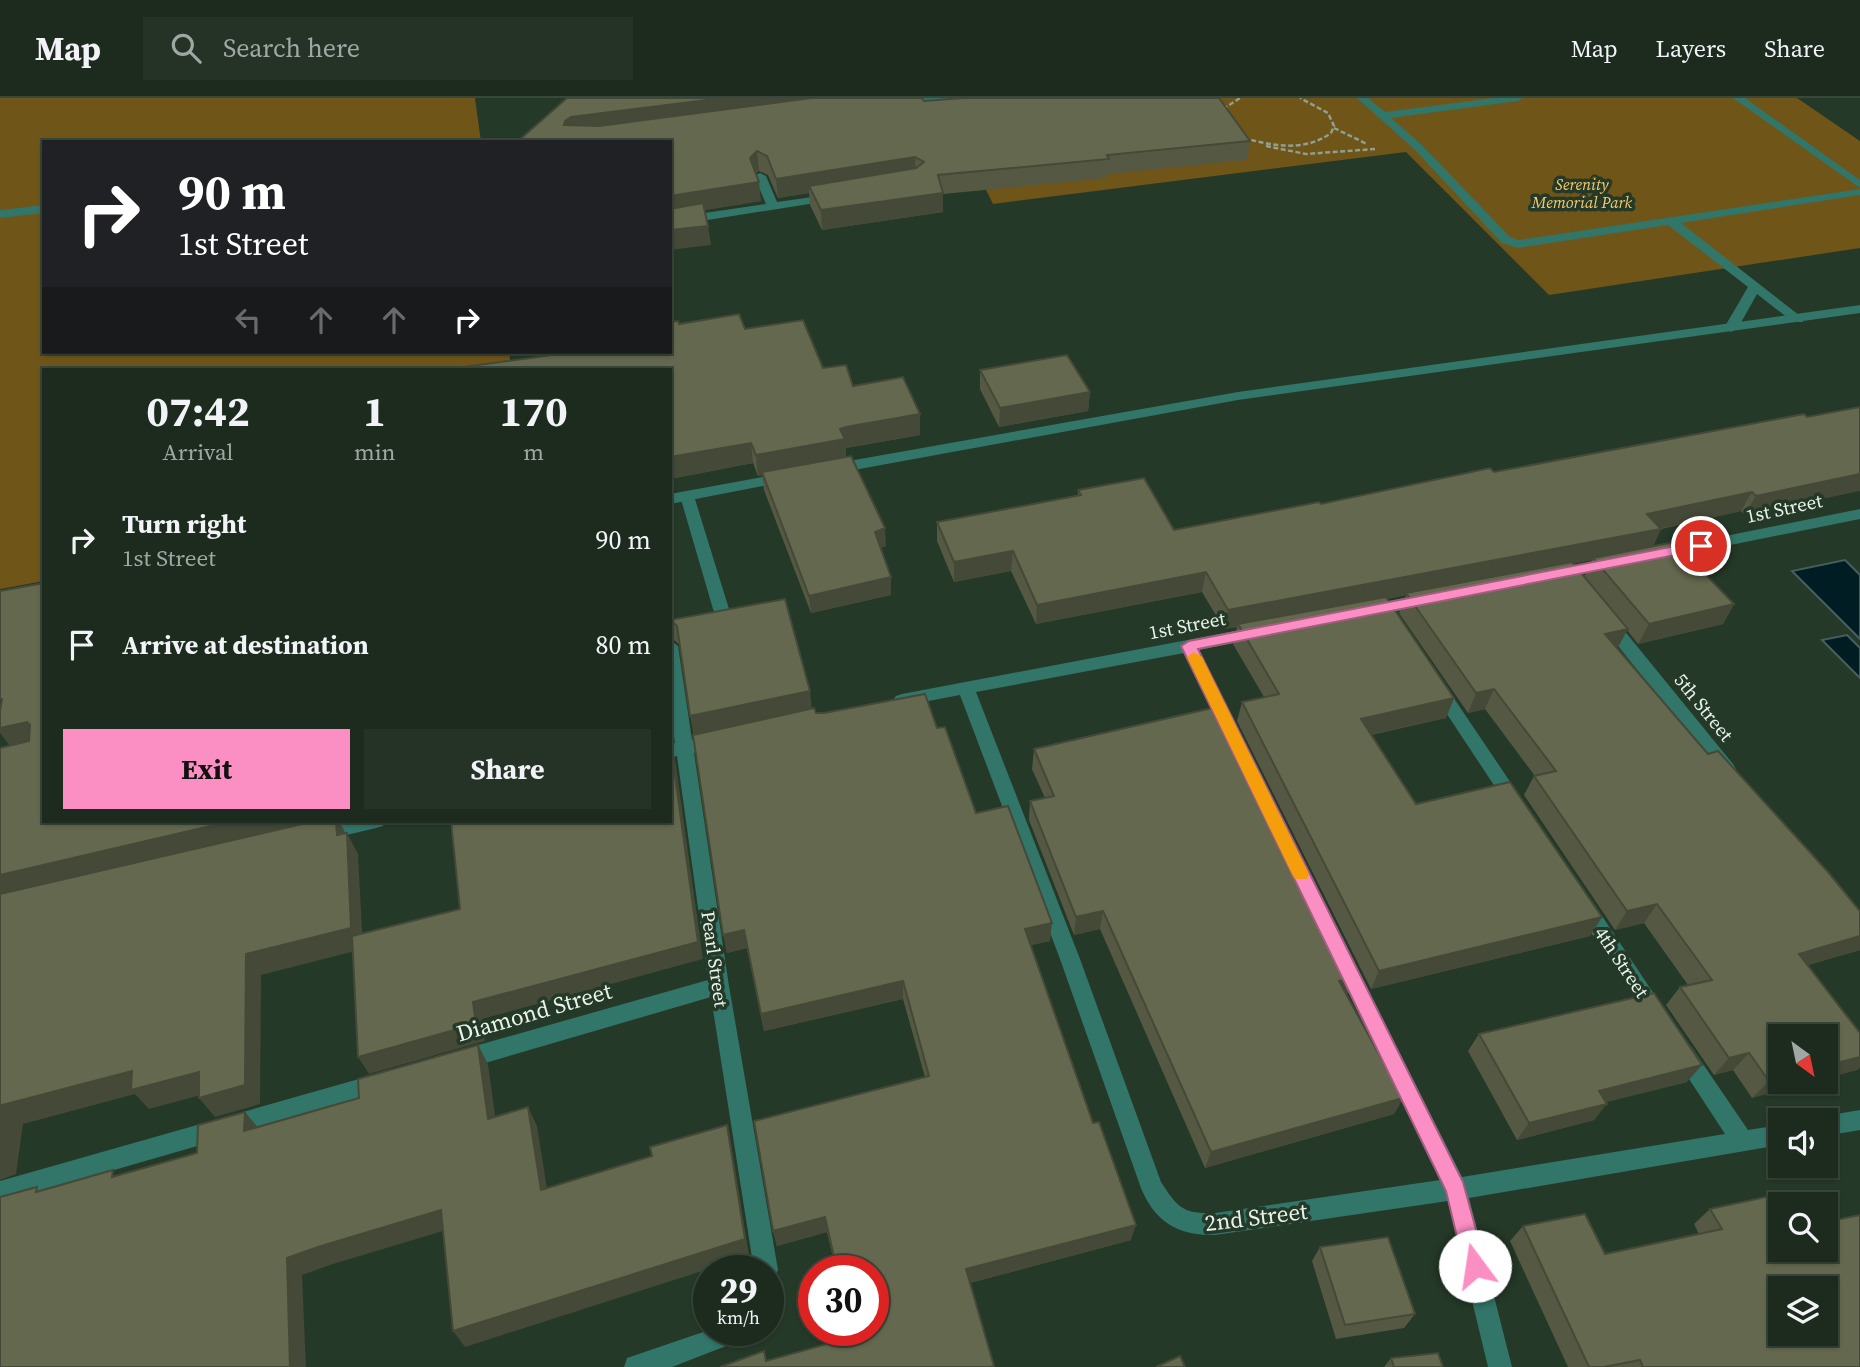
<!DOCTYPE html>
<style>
:root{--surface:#1c2b1e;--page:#253327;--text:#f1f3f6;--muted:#a0a7a4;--line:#3a473c;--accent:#fb8fc4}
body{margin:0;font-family:"Source Serif 4",serif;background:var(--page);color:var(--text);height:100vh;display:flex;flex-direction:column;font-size:26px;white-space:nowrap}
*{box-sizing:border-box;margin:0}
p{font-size:23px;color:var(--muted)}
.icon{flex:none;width:38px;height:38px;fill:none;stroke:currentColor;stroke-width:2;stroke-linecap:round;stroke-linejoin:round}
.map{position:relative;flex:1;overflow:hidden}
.drawer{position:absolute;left:42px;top:270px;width:630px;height:455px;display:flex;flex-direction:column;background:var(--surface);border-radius:0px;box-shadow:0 2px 5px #0004,0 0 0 2px var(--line)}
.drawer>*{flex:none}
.banner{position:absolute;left:42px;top:42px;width:630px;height:214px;border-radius:0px;box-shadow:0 2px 5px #0004,0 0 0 2px var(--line);background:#202124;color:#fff;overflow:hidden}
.needle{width:46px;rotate:147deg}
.buttons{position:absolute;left:1768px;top:926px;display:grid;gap:14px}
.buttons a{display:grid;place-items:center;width:70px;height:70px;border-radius:0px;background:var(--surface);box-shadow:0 2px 5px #0004,0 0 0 2px var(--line);font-size:35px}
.speed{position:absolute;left:693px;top:1157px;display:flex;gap:14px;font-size:35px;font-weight:700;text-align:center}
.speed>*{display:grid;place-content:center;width:91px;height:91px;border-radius:50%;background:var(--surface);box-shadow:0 2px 5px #0004,0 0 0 2px var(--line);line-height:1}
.speed small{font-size:18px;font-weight:400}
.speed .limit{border:10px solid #d22;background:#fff;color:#111}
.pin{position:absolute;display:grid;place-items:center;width:60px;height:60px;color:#fff;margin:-30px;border:4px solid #fff;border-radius:50%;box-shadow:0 2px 7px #0007}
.me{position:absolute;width:77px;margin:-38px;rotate:346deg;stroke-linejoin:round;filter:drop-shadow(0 0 5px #0008)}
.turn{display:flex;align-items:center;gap:24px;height:147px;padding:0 21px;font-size:32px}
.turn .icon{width:91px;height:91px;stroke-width:2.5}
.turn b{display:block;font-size:49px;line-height:60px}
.lanes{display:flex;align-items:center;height:66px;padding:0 21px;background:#0003;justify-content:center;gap:35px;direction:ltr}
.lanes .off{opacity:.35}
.eta{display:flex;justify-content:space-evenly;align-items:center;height:119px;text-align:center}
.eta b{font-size:42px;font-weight:700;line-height:49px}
.primary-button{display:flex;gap:14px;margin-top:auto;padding:14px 21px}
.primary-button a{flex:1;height:80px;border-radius:0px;background:var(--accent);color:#111;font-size:28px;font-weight:700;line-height:80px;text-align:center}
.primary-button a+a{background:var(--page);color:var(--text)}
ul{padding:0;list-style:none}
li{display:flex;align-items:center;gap:21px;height:105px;padding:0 21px}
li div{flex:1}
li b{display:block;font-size:26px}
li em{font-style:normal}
header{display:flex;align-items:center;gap:42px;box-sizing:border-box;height:98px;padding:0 35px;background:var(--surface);border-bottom:2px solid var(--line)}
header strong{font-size:33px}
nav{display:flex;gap:38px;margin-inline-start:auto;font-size:24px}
.search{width:490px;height:63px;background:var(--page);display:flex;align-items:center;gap:18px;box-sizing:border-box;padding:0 24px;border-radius:0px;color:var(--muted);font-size:26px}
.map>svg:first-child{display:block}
</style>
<header>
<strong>Map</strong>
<div class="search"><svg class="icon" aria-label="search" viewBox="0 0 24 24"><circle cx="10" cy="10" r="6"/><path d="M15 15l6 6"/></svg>Search here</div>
<nav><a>Map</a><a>Layers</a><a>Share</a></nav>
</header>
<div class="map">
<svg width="1860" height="1269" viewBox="0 0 1860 1269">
<rect width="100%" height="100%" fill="#253928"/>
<path fill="#6f5517" d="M0,0H475L481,44H44V254H509L510,262L462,271H44V483L0,491Z
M787,0H1797L1860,43V150L1549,197L1406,54L993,106L953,25Z"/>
<path fill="#001d23" stroke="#465e5e" stroke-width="2" d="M1845,462L1860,477V541L1792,473Z
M1847,537L1860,550V580L1822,542Z"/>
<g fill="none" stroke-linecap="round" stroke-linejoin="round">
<path stroke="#8f9f91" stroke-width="2.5" stroke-dasharray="5 2.5" stroke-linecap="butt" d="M1223,11L1240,0
M1334,30L1367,46
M1244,40C1273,48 1305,54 1331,35L1334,28L1328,15L1300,0
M1266,48L1306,56L1375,51"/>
<path fill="#327569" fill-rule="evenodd" d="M918,0H953L948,3L901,8L896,5Z
M1357,0H1368L1385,14L1494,0H1523L1518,3L1391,20L1422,47L1510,139L1519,142L1860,91V97L1681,125L1804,221L1803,224H1793L1757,196L1738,230L1731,234L1724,230L1748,189L1668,127L1518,150L1502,145L1414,51Z
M1733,0H1745L1860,82V90Z
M760,75L766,78L777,104L834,96L840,99L834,102L670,128V120L766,106L754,78Z
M44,107V115L0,120V112Z
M687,393L694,398L729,511L727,515H715L713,511L680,398Z"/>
<path fill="#327569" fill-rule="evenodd" d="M1860,207V215L1238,302L832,376L825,371L832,366L1238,294Z
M784,375L789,377L791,380L789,383L670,406V396Z
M1860,411V421L1661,461L1653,456L1661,451Z
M1424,496L1430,498L1432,502L1430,506L1369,519L1361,513L1369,507Z
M1608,518L1614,520L1733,666L1736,671L1733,676H1721L1602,528L1600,524L1602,520Z
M1256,529L1264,535L1262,539L1199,552L1238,630L1235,635H1223L1220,630L1184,555L976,594L1080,861L1161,1084C1178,1110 1183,1116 1215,1115L1440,1082L1333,862L1336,856L1343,853L1350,856L1462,1079L1725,1036L1676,961L1672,954L1676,947L1683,944L1690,947L1748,1032L1780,1027V1047L1469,1100L1512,1269H1488L1448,1103L1215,1137C1178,1138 1155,1124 1141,1090L1060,861L960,597L902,608L896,606L893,602L896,598L902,596Z
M670,542L678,548L692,642L717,636L723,638L726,643L723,648L694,655L729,888L778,1172L774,1180L768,1183V1172H754L711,899L461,972L454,969L450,962L454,955L461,952L708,882L677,658L670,660V646L675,645L670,609Z
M1439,585L1445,587L1521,700L1524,705L1521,710L1515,712L1509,710L1433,595L1430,591L1433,587Z
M346,723H385L383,728L376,730L321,743L314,741L312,736L314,731Z
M1585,801L1592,803L1664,911L1667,917L1664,923L1657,926L1650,923L1578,815L1575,809L1578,803Z
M380,975L388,978L391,985L388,992L380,995L0,1105V1083Z
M1860,1012V1032L1825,1038V1022H1817L1825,1018Z
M709,1232H747L744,1241L672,1269H624L627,1260Z"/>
</g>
<path fill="#555943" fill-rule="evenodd" d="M924,3L1250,43L1247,62L1108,76L1107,80L943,96V114L822,132L810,107L809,95L778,100L768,77L759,73L756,75L761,103L704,112L711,147L670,44Z
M679,226L745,231L823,270L853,288L920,337L846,350V359L886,448L880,450L891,497L811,515L764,392L762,377L758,378L753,365L670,381V271L566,255L565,254H670Z
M980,272L1090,294L1088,313L999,329L980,291Z
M1804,316L1745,417L1741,413L1661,431L1653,448L1734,506L1723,526L1638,546L1627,532L1617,551L1860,852L1808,867L1860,935V969L1857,972L1780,984L1752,1000L1733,972L1714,977L1666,907L1680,889L1688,887L1644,825L1615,832L1524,697L1534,678H1535L1485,611L1468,615L1399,515L1406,497L1387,501L1454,600L1446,620L1371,637L1416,706L1602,819L1590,838L1371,891L1237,623L1242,604L1264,599L1233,546L1237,529L1224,531L1202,494L1036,526L1011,473L954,484L937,443V424L1078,398V392L1174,432L1321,406ZM1592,462L1584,479L1573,465Z
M670,522L811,611L816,615L937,630L976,715L1050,843L1031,847L1131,1142L970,1185L994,1269H720L767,1263L851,1240L849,1232H873V1172H836L827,1134L777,1148L773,1133L925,979L903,901L764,933L747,850L727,855L680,547L674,542Z
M1034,651L1355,879L1347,897L1403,1000L1394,1016L1205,1070L1100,831L1074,837L1029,722L1030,703L1045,700L1032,671Z
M1479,936L1687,984L1606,1004L1594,1022L1517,1042L1468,953Z
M1710,1111L1780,1152L1860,1269H1568L1510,1143L1523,1128L1605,1156L1699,1136L1694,1126Z
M1320,1149L1415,1216L1404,1230L1336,1241L1312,1163Z
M1391,1260L1443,1269H1384Z"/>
<path fill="#454937" d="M723,0H886L568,44L564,27L565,23L571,19Z
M757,53L759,73L752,79L750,60Z
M915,59L916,78L809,88V95L778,100L776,81Z
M759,84L761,103L670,118V98Z
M943,95V114L822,132L821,112Z
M708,128L711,147L670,152V132Z
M1090,294L1088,313L999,329L1000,310Z
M920,316V337L847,350H846V362L762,374V377L758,378L756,357L846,329Z
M751,345L753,365L670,381V359Z
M1860,376V393L1745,417L1756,398Z
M1752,394L1741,413L1639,435L1661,431L1651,451L1593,460L1592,462L1408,497L1406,495V497L1239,528L1238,526L1237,529L1224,531L1228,512L1647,416Z
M885,430L886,448L875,452V434Z
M1013,453L1011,473L954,484V464Z
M1206,474L1202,494L1036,526L1037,507Z
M891,479V497L811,515L809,498Z
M1734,506L1723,526L1638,546L1649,526Z
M1628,531L1617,551L1605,536Z
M1494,591L1485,611L1468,615L1476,595Z
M810,593L812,612L694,638L690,618Z
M1454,600L1446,620L1354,640L1361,621Z
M27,624L43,646L14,653L0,635V630Z
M670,630L672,643L671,644L675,661L703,861L482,921L485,943L369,976L358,959L473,904L670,644Z
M232,723H339L347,738V735L358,756L363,851L261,877L260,1006L215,1019L199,1000L245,987L0,802V777Z
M1657,806L1644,825L1615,832L1627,813Z
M1103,813L1100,831L1074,837L1076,819Z
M1602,819L1590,838L1371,891L1379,873Z
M1052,825L1050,843L1023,849L1025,831Z
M744,832L747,850L727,855L723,837Z
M1860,838V852L1783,874L1799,856Z
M1355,879L1347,897L1331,901L1339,883Z
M903,883V901L764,933L761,916Z
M478,947L488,966L498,1039L488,1021Z
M1749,955L1733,972L1714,977L1729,960Z
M1860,959V969L1857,972L1825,981V968Z
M1702,967L1687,984L1586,1009L1599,993Z
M132,973L199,974L216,993L149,1011L135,996L23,1026L16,1076L0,1082V1019L2,1007Z
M1780,980V984H1814L1752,1000L1769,983Z
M1403,1000L1394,1016L1205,1070L1211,1054Z
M1607,1006L1594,1022L1517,1042L1529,1025Z
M528,1009L537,1028L550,1110L541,1092Z
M245,1014L260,1032L244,1033Z
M727,1027L731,1046L749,1158L465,1249L453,1233Z
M441,1112L453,1130L333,1166L302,1177L306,1269H290L287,1160L318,1149Z
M825,1119L827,1134L777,1148L773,1133Z
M1136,1127L1131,1142L966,1186V1171Z"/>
<path fill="#63684e" stroke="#454937" stroke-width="2" fill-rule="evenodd" d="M567,0H723L571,19L565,23L564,27L599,28L811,0H922L924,3L963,0H1219L1250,43L1107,57L1109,61L938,77L943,95L821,112L809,88L916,70L924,64L915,59L776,81L767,58L757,53L750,60L759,84L670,98V44H517Z
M703,105L708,128L670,132V111Z
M739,216L745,231L803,222L823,270L846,267L853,288L903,279L920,316L846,329L840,331L845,341L756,357L751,345L670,359V271H448L567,255V254H670V224L678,223L679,226Z
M1067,257L1090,294L1000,310L980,272Z
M1860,309V376L1756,398L1752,394L1647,416L1661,431L1228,512L1206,474L1037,507L1013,453L954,464L937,424L1081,397L1078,392L1144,380L1174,432L1319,404L1321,406L1490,370L1494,374L1804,316L1807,319Z
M851,358L885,430L875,434L891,479L809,498L762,374Z
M1674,444L1734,506L1649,526L1593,460Z
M1572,464L1628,531L1605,536L1708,656L1718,653L1828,774L1860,813V838L1799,856L1860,935V959L1825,968V938H1780V980L1769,983L1749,955L1729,960L1680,889L1712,882L1657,806L1627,813L1534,678L1556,673L1494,591L1476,595L1406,495Z
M44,485V723H232L0,777V650L29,643L30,627L27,624L0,630V613L2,601H0V493Z
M1386,499L1454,600L1361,621L1416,706L1510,684L1602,819L1379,873L1242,604L1279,596L1238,526Z
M785,501L810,593L690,618L677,528L670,522Z
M925,596L937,630L945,629L976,715L1008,708L1052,825L1025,831L1093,1025L1099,1024L1136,1127L966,1171L994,1268L991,1269H720L764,1253L766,1263L852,1239L851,1232H873V1172H837L825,1119L773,1133L754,1023L929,978L903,883L761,916L744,832L723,837L693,637L814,610L816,615H824Z
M1221,608L1355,879L1339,883L1403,1000L1211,1054L1103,813L1076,819L1030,703L1054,698L1034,651Z
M670,642L698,844L473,904L476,926L358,959L352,838L460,811L451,723H670Z
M315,723H336L337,737L347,735L351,830L246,856L245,987L199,1000V974L131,992L132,973L2,1007L0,1019V796Z
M1654,895L1702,967L1599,993L1607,1006L1529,1025L1479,936Z
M478,947L488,1021L528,1009L541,1092L652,1058L650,1049L727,1027L745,1141L453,1233L441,1112L318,1149L287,1160L290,1269H0V1099L37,1089L36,1094L113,1072L112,1079L197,1055L198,1027L245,1014L244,1033L359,1000L358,981Z
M1775,1097L1781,1106H1780V1152H1825V1124L1860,1117V1269H1643L1640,1262L1604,1269H1589L1523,1128L1585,1116L1605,1156L1722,1131L1710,1111ZM1780,1190H1825V1236H1780Z
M1388,1139L1415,1216L1345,1227L1320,1149Z
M1438,1255L1443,1269H1394L1391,1260Z
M1180,1258L1185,1269H1156Z"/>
<path fill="#fb8fc4" stroke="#a35d7f" stroke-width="2" d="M1701,443L1706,445V451L1198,551L1463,1084L1486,1168L1483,1175L1475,1178L1468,1175L1464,1168L1446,1093L1181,548L1189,543Z"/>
<path fill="#f59e0b" d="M1194,554L1202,559L1309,776L1307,781H1295L1292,776L1187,559Z"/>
<g text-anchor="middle" stroke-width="7" stroke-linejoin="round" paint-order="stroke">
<g font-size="16" font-style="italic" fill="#f7ca69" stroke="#253928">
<text x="1582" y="92">Serenity<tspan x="1582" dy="18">Memorial Park</tspan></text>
</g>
<g font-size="19" fill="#e8f4e9" stroke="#253928">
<text transform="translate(1784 410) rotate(-12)" y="7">1st Street</text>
<text transform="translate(1187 527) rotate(-11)" y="7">1st Street</text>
<text transform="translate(1704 609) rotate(51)" y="7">5th Street</text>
<text transform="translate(715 861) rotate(82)" y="7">Pearl Street</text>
<text transform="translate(1622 864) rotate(56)" y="7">4th Street</text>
</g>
<g font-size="23" fill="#e8f4e9" stroke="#253928">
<text transform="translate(534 914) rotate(-16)" y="8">Diamond Street</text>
<text transform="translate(1256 1119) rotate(-7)" y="8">2nd Street</text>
</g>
</g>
</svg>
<div class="buttons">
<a><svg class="needle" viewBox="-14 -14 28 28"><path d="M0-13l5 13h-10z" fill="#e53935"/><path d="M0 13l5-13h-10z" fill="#a0a7a4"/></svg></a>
<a><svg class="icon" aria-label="sound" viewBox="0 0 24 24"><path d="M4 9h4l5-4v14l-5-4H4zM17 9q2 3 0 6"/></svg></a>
<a><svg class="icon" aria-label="search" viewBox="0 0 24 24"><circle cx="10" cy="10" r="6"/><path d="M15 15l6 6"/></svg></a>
<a><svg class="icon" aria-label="layers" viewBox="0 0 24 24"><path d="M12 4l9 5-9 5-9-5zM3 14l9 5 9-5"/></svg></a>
</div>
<div class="speed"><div>29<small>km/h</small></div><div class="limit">30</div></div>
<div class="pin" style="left:1701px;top:448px;background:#d93025"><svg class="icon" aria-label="arrive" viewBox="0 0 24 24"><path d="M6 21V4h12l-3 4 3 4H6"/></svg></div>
<svg class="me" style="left:1475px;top:1168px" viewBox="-20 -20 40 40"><circle r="19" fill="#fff"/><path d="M0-13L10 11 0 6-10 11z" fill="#fb8fc4"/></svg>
<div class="banner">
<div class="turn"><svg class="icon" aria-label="right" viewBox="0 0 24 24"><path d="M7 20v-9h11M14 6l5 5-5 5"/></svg><div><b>90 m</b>1st Street</div></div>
<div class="lanes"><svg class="icon off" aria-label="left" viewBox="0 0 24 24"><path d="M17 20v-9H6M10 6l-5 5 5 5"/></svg><svg class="icon off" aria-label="ahead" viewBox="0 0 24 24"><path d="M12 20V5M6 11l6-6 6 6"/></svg><svg class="icon off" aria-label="ahead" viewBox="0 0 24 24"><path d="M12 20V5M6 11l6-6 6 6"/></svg><svg class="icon" aria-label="right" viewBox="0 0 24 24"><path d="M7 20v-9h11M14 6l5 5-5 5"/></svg></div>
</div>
<section class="drawer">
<div class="eta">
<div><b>07:42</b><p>Arrival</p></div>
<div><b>1</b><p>min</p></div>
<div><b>170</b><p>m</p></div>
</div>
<ul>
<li><svg class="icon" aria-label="right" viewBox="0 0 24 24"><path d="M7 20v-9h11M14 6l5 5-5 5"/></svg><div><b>Turn right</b><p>1st Street</p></div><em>90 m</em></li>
<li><svg class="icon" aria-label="arrive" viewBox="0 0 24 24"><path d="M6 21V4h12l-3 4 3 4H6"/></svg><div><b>Arrive at destination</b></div><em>80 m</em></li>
</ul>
<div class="primary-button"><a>Exit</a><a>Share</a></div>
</section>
</div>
